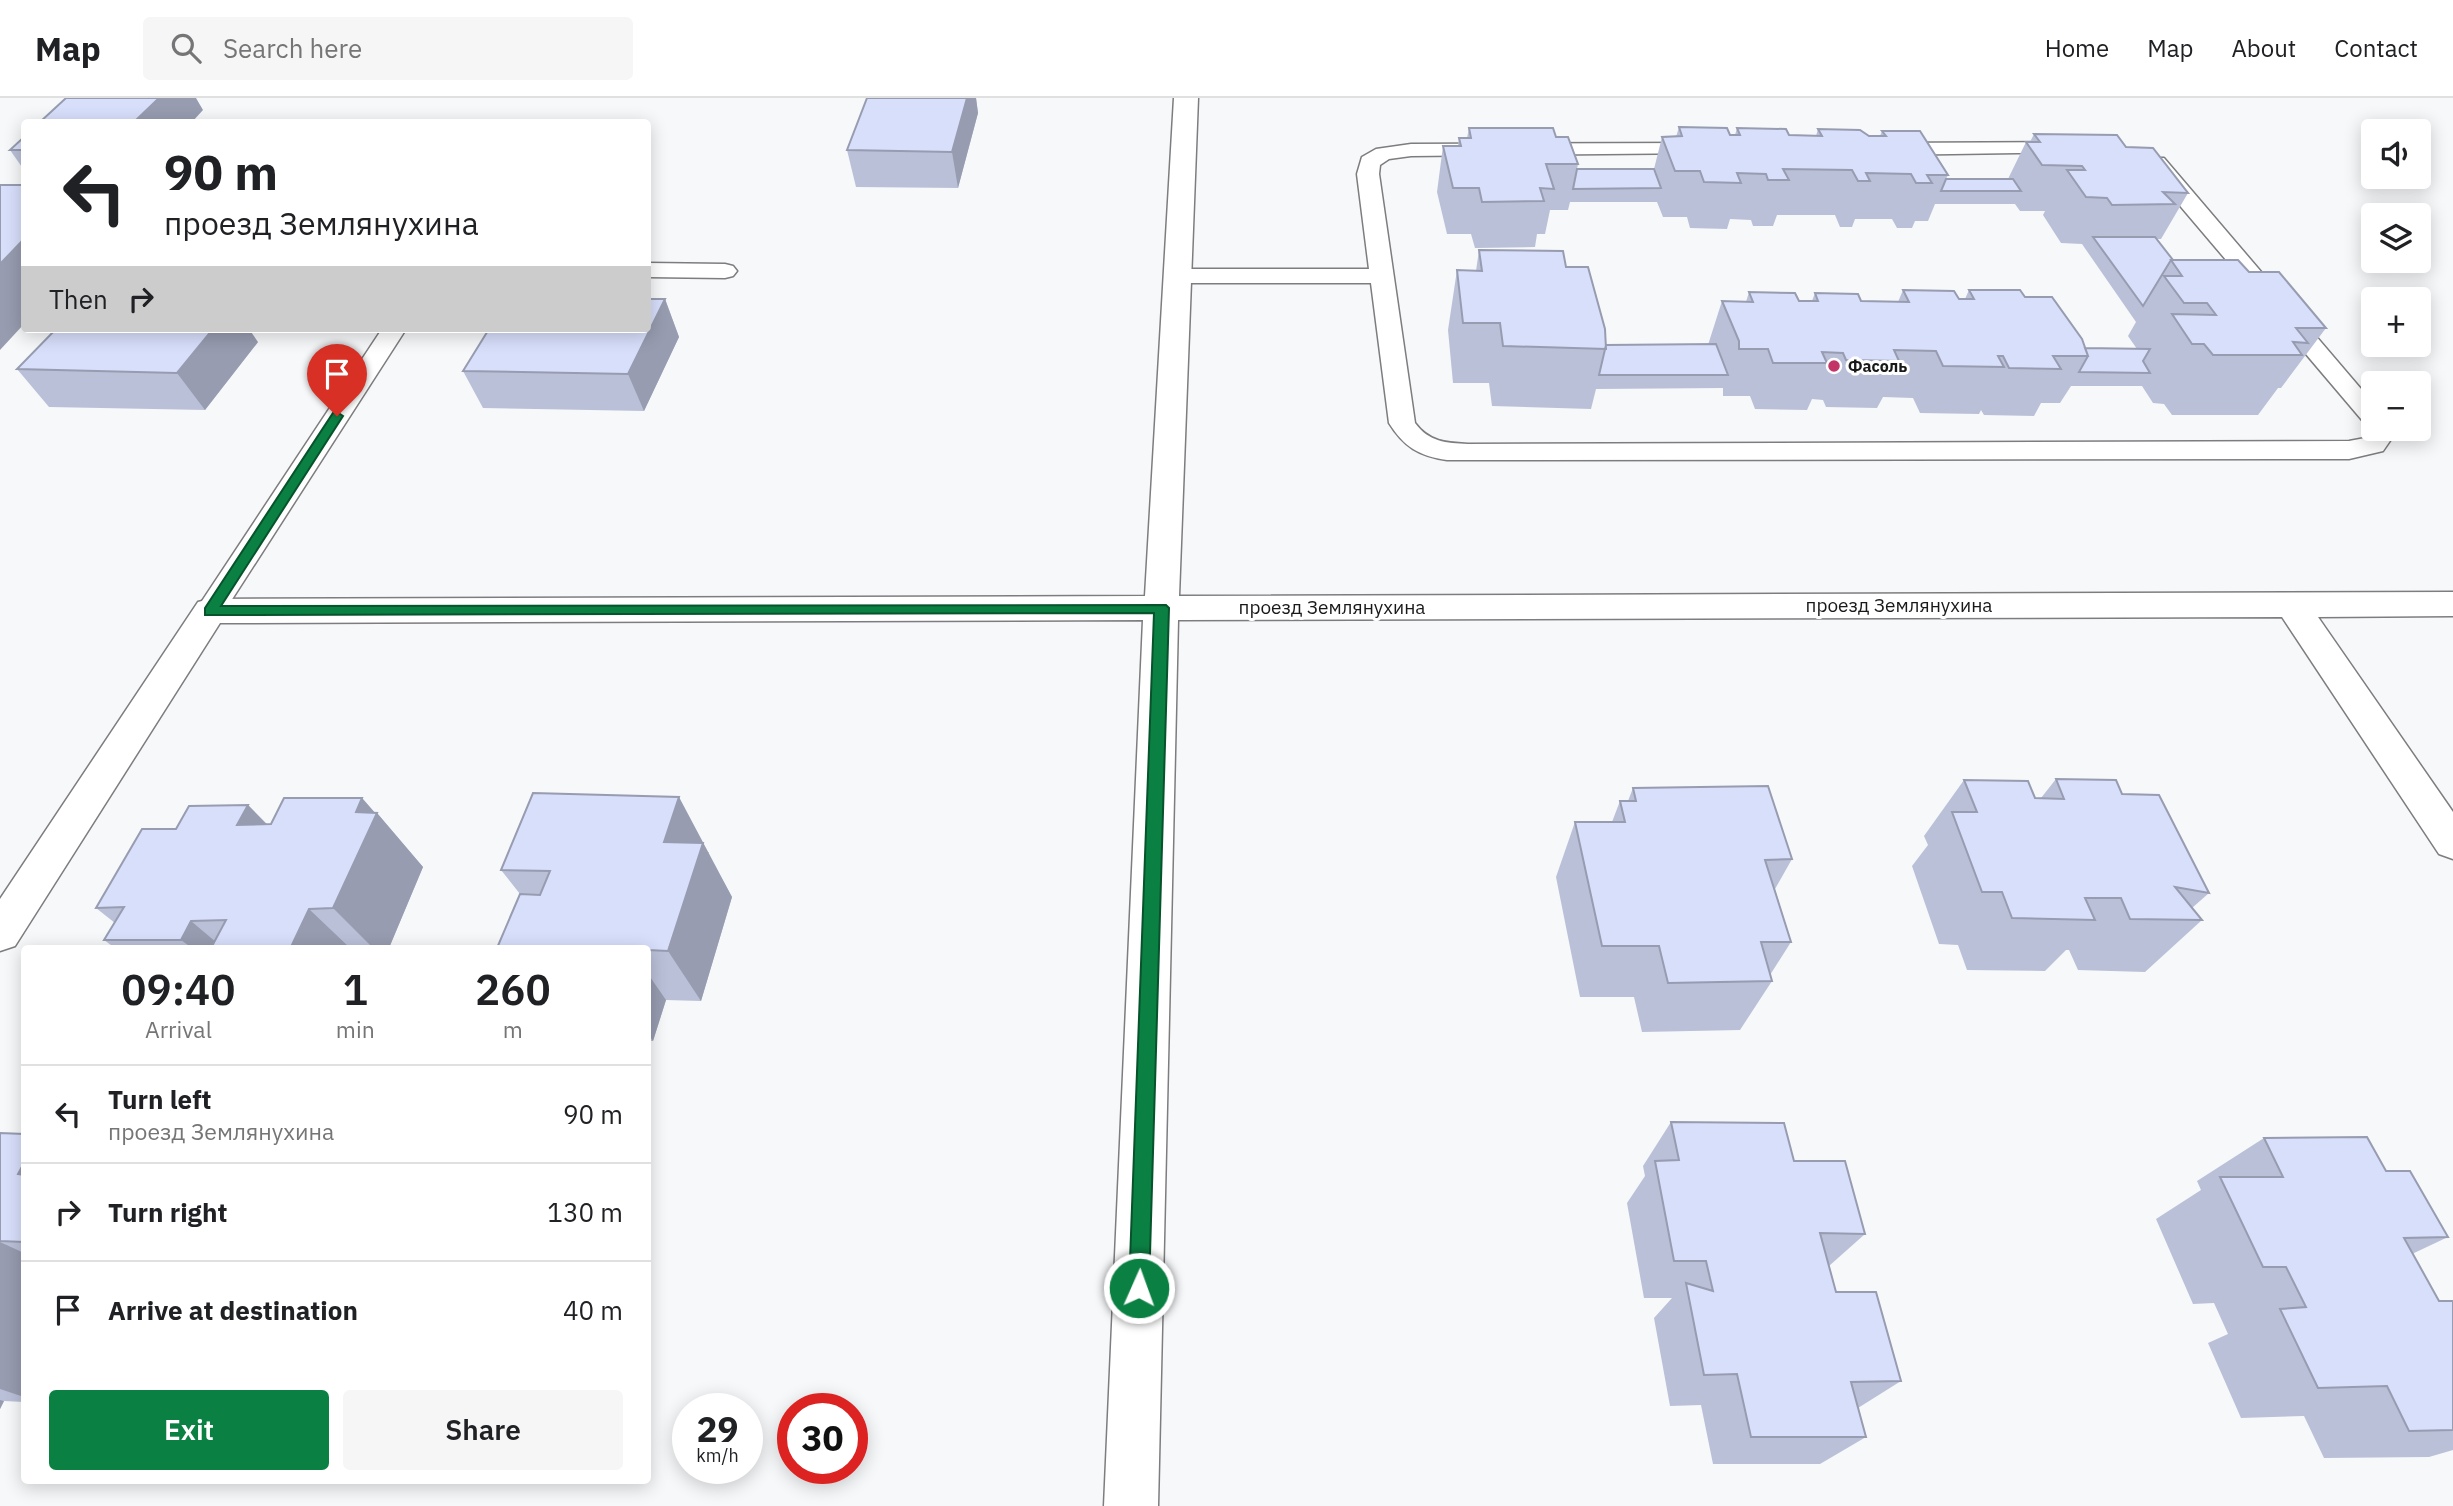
<!DOCTYPE html>
<meta charset="utf-8">
<style>
:root{--surface:#fff;--page:#f6f6f6;--text:#202124;--muted:#757577;--line:#e0e0e0;--accent:#0b8043}
body{margin:0;font-family:"IBM Plex Sans",sans-serif;background:var(--page);color:var(--text);height:100vh;display:flex;flex-direction:column;font-size:26px;white-space:nowrap}
*{box-sizing:border-box;margin:0}
p{font-size:23px;color:var(--muted)}
.icon{flex:none;width:38px;height:38px;fill:none;stroke:currentColor;stroke-width:2;stroke-linecap:round;stroke-linejoin:round}
.map{position:relative;flex:1;overflow:hidden}
.panel{position:absolute;left:21px;top:847px;width:630px;height:539px;display:flex;flex-direction:column;background:var(--surface);border-radius:7px;box-shadow:0 4px 18px #0003}
.panel>*{flex:none}
.banner{position:absolute;left:21px;top:21px;width:630px;height:214px;border-radius:7px;box-shadow:0 4px 18px #0003;background:#fff;color:var(--text);overflow:hidden}
.fabs{position:absolute;left:2361px;top:21px;display:grid;gap:14px}
.fabs a{display:grid;place-items:center;width:70px;height:70px;border-radius:7px;background:var(--surface);box-shadow:0 4px 18px #0003;font-size:35px}
.speed{position:absolute;left:672px;top:1295px;display:flex;gap:14px;font-size:35px;font-weight:700;text-align:center}
.speed>*{display:grid;place-content:center;width:91px;height:91px;border-radius:50%;background:var(--surface);box-shadow:0 4px 18px #0003;line-height:1}
.speed small{font-size:18px;font-weight:400}
.speed .limit{border:10px solid #d22;background:#fff;color:#111}
.pin{position:absolute;display:grid;place-items:center;width:60px;height:60px;color:#fff;margin:-72px -30px;border-radius:50% 50% 50% 0;rotate:-45deg;box-shadow:0 0 7px #0007}
.pin .icon{rotate:45deg}
.me{position:absolute;width:77px;margin:-38px;rotate:2deg;stroke-linejoin:round;filter:drop-shadow(0 0 5px #0008)}
.turn{display:flex;align-items:center;gap:24px;height:147px;padding:0 28px;font-size:32px}
.turn .icon{width:91px;height:91px;stroke-width:2.5}
.turn b{display:block;font-size:49px;line-height:60px}
.then{display:flex;align-items:center;height:66px;padding:0 28px;background:#0003;gap:14px;font-size:26px}
.eta{display:flex;justify-content:space-evenly;align-items:center;height:119px;text-align:center}
.eta b{font-size:42px;font-weight:600;line-height:49px}
.action{display:flex;gap:14px;margin-top:auto;padding:14px 28px}
.action a{flex:1;height:80px;border-radius:7px;background:var(--accent);color:#fff;font-size:28px;font-weight:600;line-height:80px;text-align:center}
.action a+a{background:var(--page);color:var(--text)}
ul{padding:0;list-style:none}
li{display:flex;align-items:center;gap:21px;height:98px;padding:0 28px;border-top:2px solid var(--line)}
li div{flex:1}
li b{display:block;font-size:26px}
li em{font-style:normal}
header{display:flex;align-items:center;gap:42px;box-sizing:border-box;height:98px;padding:0 35px;background:var(--surface);border-bottom:2px solid var(--line)}
header strong{font-size:33px}
nav{display:flex;gap:38px;margin-inline-start:auto;font-size:24px}
.search{width:490px;height:63px;background:var(--page);display:flex;align-items:center;gap:18px;box-sizing:border-box;padding:0 24px;border-radius:7px;color:var(--muted);font-size:26px}
.map>svg:first-child{display:block}
</style>
<header>
<strong>Map</strong>
<div class="search"><svg class="icon" aria-label="search" viewBox="0 0 24 24"><circle cx="10" cy="10" r="6"/><path d="M15 15l6 6"/></svg>Search here</div>
<nav><a>Home</a><a>Map</a><a>About</a><a>Contact</a></nav>
</header>
<div class="map">
<svg width="2453" height="1408" viewBox="0 0 2453 1408">
<rect width="100%" height="100%" fill="#f7f8fa"/>
<g fill="none" stroke-linecap="round" stroke-linejoin="round">
<defs>
<path id="lane" d="M2067,44L2074,46L2077,50L2074,54L1886,57L1879,55L1875,51L1879,47L1886,45Z
M1703,45L1710,47L1714,51L1710,55L1411,58L1389,61L1380,67L1379,76L1415,325C1429,344 1446,345 1468,346L2349,343L2365,340L2368,337L2367,328L2148,70L2145,65L2148,60H2164L2373,305V331H2391L2394,337L2383,353L2349,361L1447,362C1419,358 1404,349 1389,325L1371,185H1177L1169,183L1165,178L1169,173L1177,171H1369L1357,76L1362,59L1376,51L1411,46Z
M648,165L725,166L733,168L737,173L733,178L725,180L648,179Z
M382,231H406L220,520L210,524L200,520L195,513L200,506Z"/>
<path id="street" d="M1174,0H1198L1179,498L2453,494V518L2318,519L2453,714V761L2439,756L2282,519L1178,522L1158,1408H1104L1143,522L220,525L15,848L0,853V801L198,504L210,501L1145,498Z"/>
</defs>
<use href="#lane" stroke="#7d7d7f" stroke-width="3"/>
<use href="#street" stroke="#7d7d7f" stroke-width="3"/>
<use href="#lane" fill="#fff" fill-rule="evenodd"/>
<use href="#street" fill="#fff" fill-rule="evenodd"/>
</g>
<path fill="#bac0d8" d="M867,0H976L978,15L958,90L856,89L847,52Z
M1679,29L1730,37H1735L1737,30L1789,37L1816,38L1818,31L1869,38H1880L1882,33L1948,77L1946,81H2008L2026,44H2030L2034,36L2126,49L2188,95L2161,141H2156L2173,162L2249,174L2326,230L2281,290H2278L2258,317H2172L2164,306L2153,305L2142,288H2071L2060,305H2041L2034,318L1984,317L1981,312L1979,316L1920,315L1913,300L1883,299L1877,310L1826,309L1823,302L1812,301L1807,312L1755,311L1750,298H1723V290L1596,291L1591,311L1492,308L1489,285H1453L1448,232L1457,172L1476,173L1479,152L1566,169L1606,247H1708L1722,203L1746,204L1749,194L1799,203H1812L1815,195L1861,203L1898,204L1903,192L1965,201L1969,192L2025,199L2085,250L2137,251L2128,238L2136,224L2082,146L2061,145L2043,117L2045,113H2020L2015,106H1935L1928,123H1915L1912,130H1897L1892,121H1855L1852,129H1840L1835,117H1777L1773,128H1753L1751,122L1730,121L1727,131L1690,130L1687,119H1663L1657,104H1570L1568,112H1550L1545,136H1537L1535,149L1475,150L1471,136H1447L1437,94L1443,48H1458L1459,40H1467L1469,30L1578,66L1577,71H1654L1662,39H1676Z
M24,39V72L10,52Z
M665,201L679,239L644,313L483,310L463,273Z
M258,244L205,312L49,309L17,271Z
M2056,681L2122,696L2209,795L2192,810L2202,822L2145,874L2078,872L2069,852H2066L2045,873L1967,872L1958,847L1939,846L1912,768L1928,747L1924,738L1964,682L2035,700H2041Z
M1633,690L1792,761L1775,791L1791,844L1770,877L1772,883L1740,932L1642,934L1634,899H1580L1556,779L1575,724H1612L1620,703H1628Z
M362,700L375,715H377L423,769L389,850H115L104,842L115,825L96,810L176,731L248,707L267,726H271Z
M709,754L708,756L732,799L701,903L666,902L653,943H648V850L520,796L501,772Z
M1671,1024L1794,1063L1865,1136L1829,1168L1836,1194L1901,1283L1858,1310L1866,1339L1820,1366H1713L1701,1307L1670,1308L1654,1220L1672,1200H1644L1627,1105L1645,1078L1643,1068Z
M0,1035L24,1036V1304L4,1303L0,1311Z
M2264,1040L2386,1073L2448,1139L2412,1156L2439,1203H2453V1352L2429,1359L2324,1360L2304,1318L2241,1320L2208,1245L2228,1236L2214,1205L2193,1206L2156,1121L2201,1092L2197,1083Z"/>
<path fill="#979cb0" d="M159,0H196L203,12L192,24H134Z
M967,0H976L978,15L958,90L952,54Z
M24,141V226L0,252V166Z
M665,201L679,239L644,313L628,276Z
M213,231H249L258,244L205,312L177,275Z
M679,699L732,799L701,903L668,853L664,744Z
M362,700L376,716L377,715L423,769L389,850H373L333,810L356,714Z
M248,707L301,762L237,727Z
M309,811L350,850H293L291,849Z
M191,823L223,850H192L181,842Z
M648,876L666,902L653,943L648,936Z
M24,1065V1080L18,1076Z
M0,1144L24,1155V1299L0,1291Z
M0,1302L4,1303L0,1311Z"/>
<path fill="#d8dffb" stroke="#979cb0" stroke-width="2" d="M66,0H159L134,24H40Z
M867,0H967L952,54L847,52Z
M1679,29L1727,30L1730,37H1740L1737,30L1786,31L1789,37L1822,38L1818,31L1860,32L1869,38H1886L1882,33H1920L1948,77H1927L1932,85H1916L1911,76L1866,75L1870,83H1858L1852,72L1783,71L1789,82H1768L1766,76L1737,75L1741,85L1704,84L1700,73H1675L1662,39L1682,38Z
M1469,30H1553L1556,39H1568L1578,66H1546L1554,91L1540,90L1544,103L1482,104L1479,90H1453L1443,48H1461L1459,40H1471Z
M2034,36L2117,37L2126,49L2153,50L2188,95L2163,94L2175,106L2112,107L2107,100L2086,99L2067,72H2085L2082,68L2042,67L2026,44H2040Z
M24,39V52H10Z
M1577,71H1654L1661,90L1573,91Z
M1946,81H2013L2021,93H1941Z
M0,87H24V141L0,166Z
M2093,139H2155L2173,162H2171L2143,208Z
M1479,152L1563,153L1566,169H1588L1605,231L1606,251L1503,248L1500,225H1463L1457,172L1482,173Z
M2171,162H2238L2249,174H2279L2326,230H2296L2308,245L2293,244L2302,257H2213L2204,246H2192L2172,216L2216,217L2207,205H2184L2164,178H2182Z
M1903,192L1954,193L1959,201H1974L1969,192H2020L2025,199H2052L2082,241L2088,258H2053L2061,271L2009,270L2003,258H1998L2004,269L1943,268L1936,253L1894,252L1899,263L1846,262L1843,255L1822,254L1827,265H1773L1768,251H1739V243L1722,203L1753,204L1749,194L1795,195L1799,203H1818L1815,195L1858,196L1861,203L1909,204Z
M648,201H665L628,276L463,273L489,231H648Z
M56,231H213L177,275L17,271Z
M1716,246L1728,277H1599L1606,247Z
M2085,250L2150,251L2143,263L2150,275L2079,274L2088,258Z
M2056,681L2116,682L2122,696L2159,697L2209,795L2175,789L2202,822L2130,821L2121,800H2085L2095,822L2012,820L2002,794H1982L1952,714H1977L1964,682L2028,683L2035,700L2064,701Z
M1768,688L1792,761L1765,762L1791,844H1761L1772,883L1668,885L1659,848H1602L1575,724H1625L1620,703H1636L1633,690Z
M533,695L679,699L664,744L703,745L668,853L648,852V850H497L520,796L540,797L550,773L501,772Z
M284,700H362L356,714L377,715L333,810L309,811L291,849L211,850L226,822L191,823L181,842H104L124,809L96,810L142,731H176L189,708L248,707L237,727L271,726Z
M1671,1024L1784,1025L1794,1063H1845L1865,1136L1820,1135L1836,1194H1876L1901,1283L1851,1284L1866,1339H1751L1737,1276L1704,1277L1686,1185L1713,1193L1706,1163H1674L1655,1063L1679,1062Z
M0,1035L24,1036V1065L18,1076L24,1077V1144L0,1143Z
M2367,1039L2386,1073H2410L2448,1139L2404,1140L2439,1203H2453V1332L2409,1333L2387,1288L2318,1290L2280,1211L2306,1209L2286,1169H2263L2220,1079H2283L2264,1040Z"/>
<path fill="#0b8043" stroke="#07532c" stroke-width="2" d="M337,314L343,318L221,508L1166,507L1169,510L1149,1190L1146,1198L1139,1200L1132,1198L1129,1190L1154,515L205,517V510L333,315Z"/>
<circle fill="#c23566" stroke="#fff" stroke-width="2.5" cx="1834" cy="268" r="7"/>
<g text-anchor="middle" stroke-width="6" stroke-linejoin="round" paint-order="stroke">
<g font-size="16" font-weight="bold" fill="#19191a" stroke="#fff" text-anchor="start">
<text x="1848" y="274">Фасоль</text>
</g>
<g font-size="19" fill="#19191a" stroke="#fff">
<text x="1899" y="514">проезд Землянухина</text>
<text x="1332" y="516">проезд Землянухина</text>
</g>
</g>
</svg>
<div class="fabs">
<a><svg class="icon" aria-label="sound" viewBox="0 0 24 24"><path d="M4 9h4l5-4v14l-5-4H4zM17 9q2 3 0 6"/></svg></a>
<a><svg class="icon" aria-label="layers" viewBox="0 0 24 24"><path d="M12 4l9 5-9 5-9-5zM3 14l9 5 9-5"/></svg></a>
<a>+</a>
<a>−</a>
</div>
<div class="speed"><div>29<small>km/h</small></div><div class="limit">30</div></div>
<div class="pin" style="left:337px;top:318px;background:#d93025"><svg class="icon" aria-label="arrive" viewBox="0 0 24 24"><path d="M6 21V4h12l-3 4 3 4H6"/></svg></div>
<svg class="me" style="left:1139px;top:1190px" viewBox="-20 -20 40 40"><circle r="17" fill="#0b8043" stroke="#fff" stroke-width="3"/><path d="M0-11L8 9 0 5-8 9z" fill="#fff"/></svg>
<div class="banner">
<div class="turn"><svg class="icon" aria-label="left" viewBox="0 0 24 24"><path d="M17 20v-9H6M10 6l-5 5 5 5"/></svg><div><b>90 m</b>проезд Землянухина</div></div>
<div class="then">Then<svg class="icon" aria-label="right" viewBox="0 0 24 24"><path d="M7 20v-9h11M14 6l5 5-5 5"/></svg></div>
</div>
<section class="panel">
<div class="eta">
<div><b>09:40</b><p>Arrival</p></div>
<div><b>1</b><p>min</p></div>
<div><b>260</b><p>m</p></div>
</div>
<ul>
<li><svg class="icon" aria-label="left" viewBox="0 0 24 24"><path d="M17 20v-9H6M10 6l-5 5 5 5"/></svg><div><b>Turn left</b><p>проезд Землянухина</p></div><em>90 m</em></li>
<li><svg class="icon" aria-label="right" viewBox="0 0 24 24"><path d="M7 20v-9h11M14 6l5 5-5 5"/></svg><div><b>Turn right</b></div><em>130 m</em></li>
<li><svg class="icon" aria-label="arrive" viewBox="0 0 24 24"><path d="M6 21V4h12l-3 4 3 4H6"/></svg><div><b>Arrive at destination</b></div><em>40 m</em></li>
</ul>
<div class="action"><a>Exit</a><a>Share</a></div>
</section>
</div>
